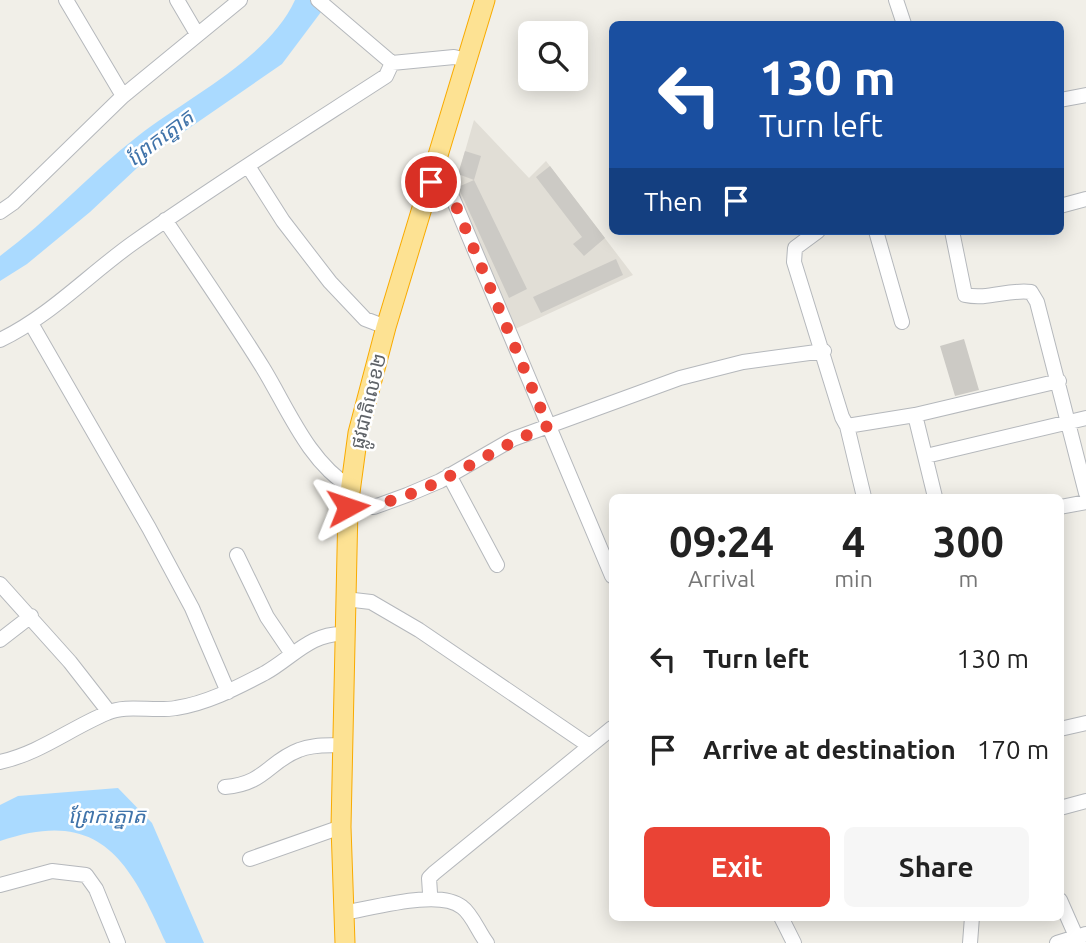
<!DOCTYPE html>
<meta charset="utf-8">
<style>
:root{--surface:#fff;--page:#f6f6f6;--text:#222;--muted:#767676;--accent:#ea4335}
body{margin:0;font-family:Ubuntu,"Noto Sans Khmer",sans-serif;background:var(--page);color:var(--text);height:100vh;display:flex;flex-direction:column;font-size:26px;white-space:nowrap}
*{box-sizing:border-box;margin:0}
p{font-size:23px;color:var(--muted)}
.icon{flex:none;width:38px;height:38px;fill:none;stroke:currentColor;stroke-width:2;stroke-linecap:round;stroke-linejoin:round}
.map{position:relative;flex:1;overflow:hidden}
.sheet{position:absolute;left:609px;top:494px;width:455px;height:427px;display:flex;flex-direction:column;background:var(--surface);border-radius:10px;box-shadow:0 4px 18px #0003}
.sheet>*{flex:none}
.top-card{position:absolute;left:609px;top:21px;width:455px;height:214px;border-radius:10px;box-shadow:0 4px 18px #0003;background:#1a4fa0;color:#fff;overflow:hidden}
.controls{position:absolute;left:518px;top:21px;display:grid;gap:14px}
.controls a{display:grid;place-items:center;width:70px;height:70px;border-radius:10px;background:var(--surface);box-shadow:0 4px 18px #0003;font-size:35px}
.pin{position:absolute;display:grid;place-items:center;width:60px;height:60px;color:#fff;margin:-30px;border:4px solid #fff;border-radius:50%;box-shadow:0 2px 7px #0007}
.me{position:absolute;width:77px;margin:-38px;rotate:85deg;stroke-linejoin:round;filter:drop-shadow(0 0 5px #0008)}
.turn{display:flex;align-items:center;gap:24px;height:147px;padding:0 35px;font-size:32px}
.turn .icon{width:91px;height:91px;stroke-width:2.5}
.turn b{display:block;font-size:49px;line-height:60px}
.then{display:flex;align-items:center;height:66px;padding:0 35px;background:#0003;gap:14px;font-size:26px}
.eta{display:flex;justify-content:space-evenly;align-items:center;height:119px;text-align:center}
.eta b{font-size:42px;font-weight:600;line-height:49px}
.action{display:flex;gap:14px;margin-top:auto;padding:14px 35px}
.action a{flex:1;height:80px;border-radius:10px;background:var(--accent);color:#fff;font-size:28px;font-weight:600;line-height:80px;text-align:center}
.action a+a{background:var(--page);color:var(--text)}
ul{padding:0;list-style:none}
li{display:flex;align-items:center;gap:21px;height:91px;padding:0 35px}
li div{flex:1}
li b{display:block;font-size:26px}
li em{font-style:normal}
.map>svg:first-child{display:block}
</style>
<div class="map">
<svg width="1086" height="943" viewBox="0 0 1086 943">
<rect width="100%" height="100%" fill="#f1efe8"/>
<path fill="#e1ded6" d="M474,120L529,178L546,161L633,275L513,330L455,186Z"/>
<path fill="#aadaff" d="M295,0H330L282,64L153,153L90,212L27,264L0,281V256C49,220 89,174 138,136C188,97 268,59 295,0Z
M118,788L152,823L204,943H166C130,862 101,806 0,841V805L18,796Z"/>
<path fill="#cccac5" d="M465,151L481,156L474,180L458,174Z
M550,166L605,238L584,256L573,244L582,237L536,177Z
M474,180L527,289L509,298L458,187Z
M616,259L623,275L541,313L533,297Z
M964,339L979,390L955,396L940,346Z"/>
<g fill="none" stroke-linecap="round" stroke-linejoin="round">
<defs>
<path id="minor" d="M66,0L123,96
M177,0L197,34
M318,0L392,63L454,57L466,60
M896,0L904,24
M1060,100L1086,95
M248,166L283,221L330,282L365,319L386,327
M431,182L448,187L612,576
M1060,206L1086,199
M0,212L13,203L123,96L240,0
M165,220C198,269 232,318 263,368C288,409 308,461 350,487
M818,231L795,248L794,262L842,417L847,426L864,497
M876,231L902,322
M952,231L965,295C988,300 1008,289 1031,292L1037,302L1086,493
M32,325L149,528L192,608L228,692
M0,340C50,316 88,275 133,243C215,185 301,131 386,76L392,63
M915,415L935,497
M847,426L915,415L1059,381
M926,456L1086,418
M449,475L497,565
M348,507H374L407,495L440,481L513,439L680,378L743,362L824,351
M1060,507L1086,502
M237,555L267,617L292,654
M0,584L70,662L109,712
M345,599L371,602L419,630L588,745
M0,640L31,616
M1060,729L1086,723
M0,762C40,753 69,729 107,713C126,704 154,712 176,708C208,703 236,688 265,673C292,658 311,632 345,634
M225,787C265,784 269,761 299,750C313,744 329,746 344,745
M1060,808L1086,801
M250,859L341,827
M0,885L52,871L86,875L96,889L118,943
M430,893L429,878L434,873L612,728
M1060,900L1079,943
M342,913C370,909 439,888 462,907C472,914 479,933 487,943
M781,917L794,943
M970,943L972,917
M1057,943L1086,934"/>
<path id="highway" d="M345,943L341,827L348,507L358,433L386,327L485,0"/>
</defs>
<use href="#minor" stroke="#b5b8bc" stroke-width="16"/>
<use href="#highway" stroke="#f9ab00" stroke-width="21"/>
<use href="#minor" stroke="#fff" stroke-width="14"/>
<use href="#highway" stroke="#fde293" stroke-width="19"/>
</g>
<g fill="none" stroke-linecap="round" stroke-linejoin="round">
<path stroke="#ea4335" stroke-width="12" stroke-dasharray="0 21.6" d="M348,507C418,507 483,451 548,426L448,187L431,182"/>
</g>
<g text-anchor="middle" stroke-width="5" stroke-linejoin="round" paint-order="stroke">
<g font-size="19" fill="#5f6368" stroke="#fff">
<text transform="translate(368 401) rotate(-76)" y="7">ផ្លូវជាតិលេខ២</text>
</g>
<g font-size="21" font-style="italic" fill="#4174aa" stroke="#fff">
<text transform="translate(160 138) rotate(-37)" y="7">ព្រែកត្នោត</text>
<text x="107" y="823">ព្រែកត្នោត</text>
</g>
</g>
</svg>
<div class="controls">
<a><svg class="icon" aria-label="search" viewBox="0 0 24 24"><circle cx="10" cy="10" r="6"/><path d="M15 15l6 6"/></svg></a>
</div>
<div class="pin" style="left:431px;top:182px;background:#d93025"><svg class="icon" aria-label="arrive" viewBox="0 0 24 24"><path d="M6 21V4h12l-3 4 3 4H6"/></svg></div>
<svg class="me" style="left:348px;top:507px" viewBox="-20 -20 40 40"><path d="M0-17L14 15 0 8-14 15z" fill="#ea4335" stroke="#fff" stroke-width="4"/></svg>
<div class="top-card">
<div class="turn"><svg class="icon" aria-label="left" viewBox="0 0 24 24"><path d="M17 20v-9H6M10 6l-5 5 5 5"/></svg><div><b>130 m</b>Turn left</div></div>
<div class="then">Then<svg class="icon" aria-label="arrive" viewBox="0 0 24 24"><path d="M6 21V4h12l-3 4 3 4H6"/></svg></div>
</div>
<section class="sheet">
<div class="eta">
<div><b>09:24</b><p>Arrival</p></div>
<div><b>4</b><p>min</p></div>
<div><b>300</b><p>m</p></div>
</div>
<ul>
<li><svg class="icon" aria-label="left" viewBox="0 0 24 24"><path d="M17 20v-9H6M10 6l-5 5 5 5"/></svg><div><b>Turn left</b></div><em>130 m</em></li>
<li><svg class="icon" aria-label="arrive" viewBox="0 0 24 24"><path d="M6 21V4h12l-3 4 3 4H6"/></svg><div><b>Arrive at destination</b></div><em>170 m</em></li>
</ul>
<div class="action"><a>Exit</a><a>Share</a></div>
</section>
</div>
